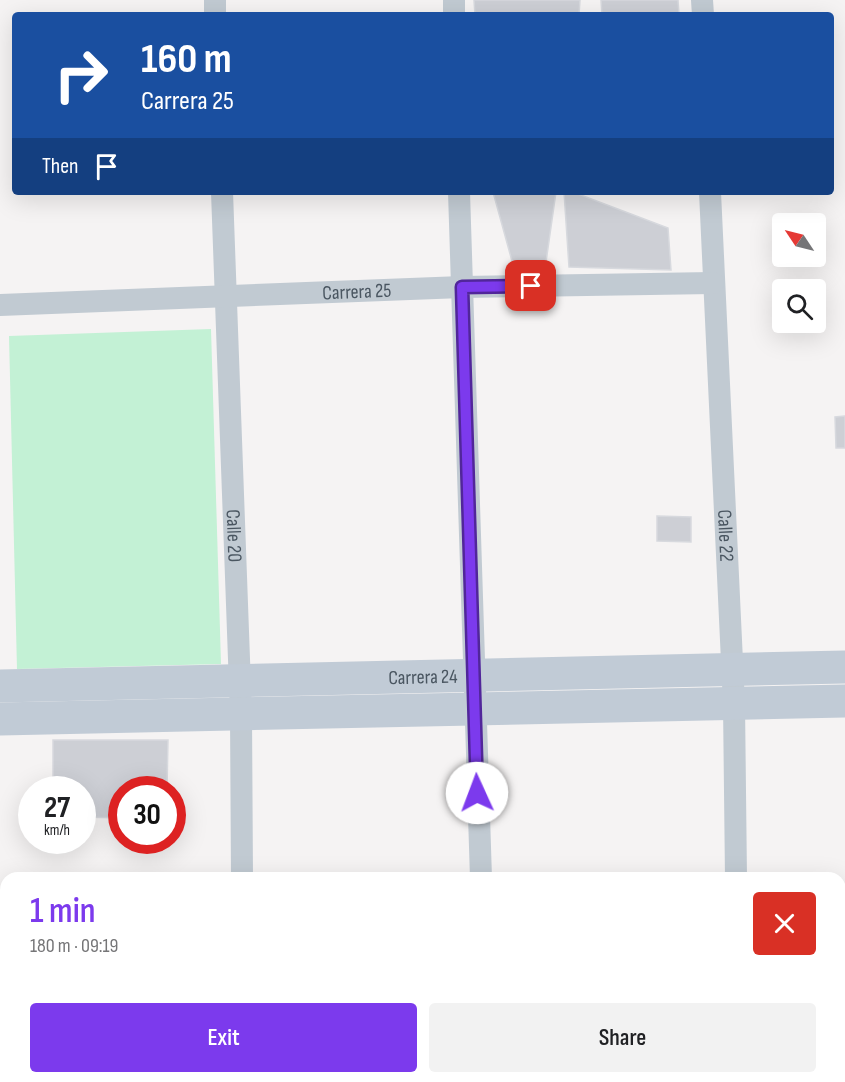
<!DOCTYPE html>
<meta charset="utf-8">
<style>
:root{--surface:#fff;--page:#f2f2f2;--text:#202124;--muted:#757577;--accent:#7c3aed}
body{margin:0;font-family:"Sofia Sans Condensed",sans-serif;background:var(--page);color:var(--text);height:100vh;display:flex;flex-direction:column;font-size:22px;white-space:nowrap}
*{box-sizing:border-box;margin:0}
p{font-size:20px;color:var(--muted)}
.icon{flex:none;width:33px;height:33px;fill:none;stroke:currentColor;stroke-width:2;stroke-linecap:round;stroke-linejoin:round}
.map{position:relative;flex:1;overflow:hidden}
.details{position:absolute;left:0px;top:872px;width:846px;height:212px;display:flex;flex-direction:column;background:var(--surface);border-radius:18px 18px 0 0;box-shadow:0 6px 24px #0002}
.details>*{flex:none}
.hud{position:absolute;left:12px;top:12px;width:822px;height:183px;border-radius:6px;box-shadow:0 6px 24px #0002;background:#1a4fa0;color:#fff;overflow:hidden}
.needle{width:39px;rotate:305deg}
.tools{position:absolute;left:772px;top:213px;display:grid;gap:12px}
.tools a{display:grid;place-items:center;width:54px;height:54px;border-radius:6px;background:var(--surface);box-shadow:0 6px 24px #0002;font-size:30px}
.speed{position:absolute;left:18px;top:776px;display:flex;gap:12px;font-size:30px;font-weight:700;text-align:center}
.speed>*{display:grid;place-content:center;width:78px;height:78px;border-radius:50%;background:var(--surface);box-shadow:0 6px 24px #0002;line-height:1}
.speed small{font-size:15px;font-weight:400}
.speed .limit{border:9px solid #d22;background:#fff;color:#111}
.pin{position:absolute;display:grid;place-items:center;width:51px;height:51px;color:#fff;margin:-26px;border-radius:12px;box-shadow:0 3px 9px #0006}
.me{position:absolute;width:66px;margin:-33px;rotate:358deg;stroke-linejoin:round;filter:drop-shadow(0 0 4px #0008)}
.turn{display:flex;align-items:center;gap:21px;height:126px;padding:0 30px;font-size:27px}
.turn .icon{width:78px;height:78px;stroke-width:2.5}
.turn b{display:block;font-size:42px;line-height:51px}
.then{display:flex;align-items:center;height:57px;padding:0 30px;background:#0003;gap:12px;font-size:22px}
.round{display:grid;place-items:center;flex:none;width:63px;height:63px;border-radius:6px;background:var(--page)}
.head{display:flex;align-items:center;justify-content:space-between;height:102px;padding:0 30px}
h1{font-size:36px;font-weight:600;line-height:45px;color:var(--accent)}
.action{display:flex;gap:12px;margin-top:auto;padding:12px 30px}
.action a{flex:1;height:69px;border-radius:6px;background:var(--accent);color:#fff;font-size:24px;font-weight:600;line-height:69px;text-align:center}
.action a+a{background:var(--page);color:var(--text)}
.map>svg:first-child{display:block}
</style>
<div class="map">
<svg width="845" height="1082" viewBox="0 0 845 1082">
<rect width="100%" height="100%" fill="#f5f3f3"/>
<path fill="#c3f1d5" d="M211,329L221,664L17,669L9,336Z"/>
<path fill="#cdcfd5" stroke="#d7d9de" stroke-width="1.5" d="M474,0H580L579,15H475Z
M601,0H678L679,15H602Z
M493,192H556L544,276L515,272Z
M564,192H573L668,228L671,270L569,267Z
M845,416V448H836L835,417Z
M657,516L691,517V542L657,541Z
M53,740H168L167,789H122V818L82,817V789H53Z
M38,1077H94V1082H38Z
M119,1077H169V1082H118Z
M567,1077H590V1082H567Z
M595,1077H634L635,1082H595Z
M668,1077L699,1078V1082H668Z"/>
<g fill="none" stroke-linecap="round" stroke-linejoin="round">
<g stroke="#c1cad2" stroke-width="22">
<path d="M215,0V15"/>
<path d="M454,0V15"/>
<path d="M702,0L703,15"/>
<path id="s1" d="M222,192L241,714L242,878"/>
<path d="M459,192L481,878"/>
<path id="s2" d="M710,192L734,704L736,878"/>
<path id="s3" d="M0,305L462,287L713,283"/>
<path d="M0,999L2,1082"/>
<path d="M244,1077V1082"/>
<path d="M489,1077V1082"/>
<path d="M738,1077V1082"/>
</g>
<g stroke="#c1cbd6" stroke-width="33">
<path id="s4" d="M0,686L845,667"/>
<path d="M0,719L845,701"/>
</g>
</g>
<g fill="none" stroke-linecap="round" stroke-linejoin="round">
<defs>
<path id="route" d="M477,793L462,287L531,286"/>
</defs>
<use href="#route" stroke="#51269a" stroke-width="15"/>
<use href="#route" stroke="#7c3aed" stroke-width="10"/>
</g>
<g text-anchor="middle" stroke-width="4.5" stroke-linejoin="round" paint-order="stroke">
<g font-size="20" fill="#4a5661" stroke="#fff">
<text dy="7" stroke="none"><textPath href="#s3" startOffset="357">Carrera 25</textPath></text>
<text dy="7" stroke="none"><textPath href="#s1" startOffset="344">Calle 20</textPath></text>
<text dy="7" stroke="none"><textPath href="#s2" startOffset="344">Calle 22</textPath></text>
<text dy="7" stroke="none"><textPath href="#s4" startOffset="423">Carrera 24</textPath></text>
</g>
</g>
</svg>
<div class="tools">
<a><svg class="needle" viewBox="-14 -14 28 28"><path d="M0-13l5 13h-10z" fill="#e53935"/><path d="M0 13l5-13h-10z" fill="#757577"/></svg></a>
<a><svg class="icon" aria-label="search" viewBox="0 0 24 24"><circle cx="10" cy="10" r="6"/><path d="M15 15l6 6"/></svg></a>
</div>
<div class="speed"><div>27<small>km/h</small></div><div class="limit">30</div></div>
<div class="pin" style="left:531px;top:286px;background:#d93025"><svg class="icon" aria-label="arrive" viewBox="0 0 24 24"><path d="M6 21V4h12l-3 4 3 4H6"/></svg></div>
<svg class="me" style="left:477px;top:793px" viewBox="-20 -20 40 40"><circle r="19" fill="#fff"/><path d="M0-13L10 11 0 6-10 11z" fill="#7c3aed"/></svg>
<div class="hud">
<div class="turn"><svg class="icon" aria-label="right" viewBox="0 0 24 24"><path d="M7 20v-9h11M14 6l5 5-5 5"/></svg><div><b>160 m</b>Carrera 25</div></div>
<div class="then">Then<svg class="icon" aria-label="arrive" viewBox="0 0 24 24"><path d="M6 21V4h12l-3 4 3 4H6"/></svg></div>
</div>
<section class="details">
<div class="head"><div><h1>1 min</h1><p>180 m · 09:19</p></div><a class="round" style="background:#d93025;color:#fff"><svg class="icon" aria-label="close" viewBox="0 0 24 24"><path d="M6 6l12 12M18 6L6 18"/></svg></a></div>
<div class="action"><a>Exit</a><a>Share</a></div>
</section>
</div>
